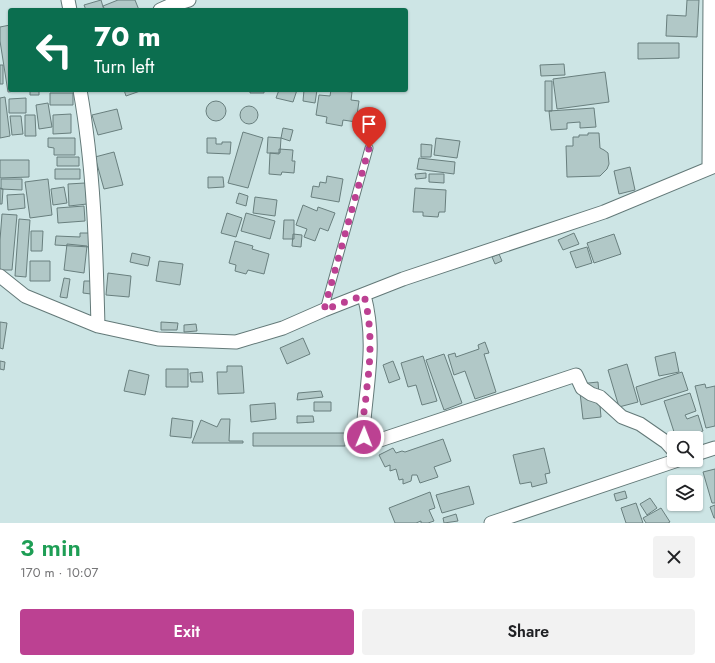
<!DOCTYPE html>
<meta charset="utf-8">
<style>
:root{--surface:#fff;--page:#f2f2f2;--text:#202124;--muted:#757577;--accent:#bc4192}
body{margin:0;font-family:Jost,sans-serif;background:var(--page);color:var(--text);height:100vh;display:flex;flex-direction:column;font-size:15px;white-space:nowrap}
*{box-sizing:border-box;margin:0}
p{font-size:13px;color:var(--muted)}
.icon{flex:none;width:22px;height:22px;fill:none;stroke:currentColor;stroke-width:2;stroke-linecap:round;stroke-linejoin:round}
.map{position:relative;height:523px;overflow:hidden}
.sheet{display:flex;flex-direction:column;background:var(--surface);flex:1}
.sheet>*{flex:none}
.hud{position:absolute;left:8px;top:8px;width:400px;height:84px;border-radius:4px;box-shadow:0 1px 3px #0004;background:#0b6e4f;color:#fff;overflow:hidden}
.fabs{position:absolute;left:667px;top:431px;display:grid;gap:8px}
.fabs a{display:grid;place-items:center;width:36px;height:36px;border-radius:4px;background:var(--surface);box-shadow:0 1px 3px #0004;font-size:20px}
.pin{position:absolute;display:grid;place-items:center;width:34px;height:34px;color:#fff;margin:-41px -17px;border-radius:50% 50% 50% 0;rotate:-45deg;box-shadow:0 0 4px #0007}
.pin .icon{rotate:45deg}
.me{position:absolute;width:44px;margin:-22px;rotate:1deg;stroke-linejoin:round;filter:drop-shadow(0 0 3px #0008)}
.turn{display:flex;align-items:center;gap:14px;height:84px;padding:0 20px;font-size:18px}
.turn .icon{width:52px;height:52px;stroke-width:2.5}
.turn b{display:block;font-size:28px;line-height:34px}
.round{display:grid;place-items:center;flex:none;width:42px;height:42px;border-radius:4px;background:var(--page)}
.overview{display:flex;align-items:center;justify-content:space-between;height:68px;padding:0 20px}
h1{font-size:24px;font-weight:600;line-height:30px;color:#1e9e55}
.action{display:flex;gap:8px;margin-top:auto;padding:8px 20px}
.action a{flex:1;height:46px;border-radius:4px;background:var(--accent);color:#fff;font-size:16px;font-weight:600;line-height:46px;text-align:center}
.action a+a{background:var(--page);color:var(--text)}
.map>svg:first-child{display:block}
</style>
<div class="map">
<svg width="715" height="523" viewBox="0 0 715 523">
<rect width="100%" height="100%" fill="#cde5e5"/>
<path fill="#b1c8c7" stroke="#697f7e" d="M101,0L104,10H86L84,5Z
M118,0H135L139,10H105L103,6Z
M687,0H699L697,37L666,36L667,15L686,16Z
M10,25V90H22L8,92L0,41V27Z
M638,43H679V58L638,59Z
M564,64L565,75L541,76L540,65Z
M0,65H3V84H0Z
M605,72L609,102L557,109L553,79Z
M545,81H552V111H545Z
M30,90H39V95H30Z
M124,90H143L126,96Z
M250,90H264V93H250Z
M279,90H297L293,102L276,98Z
M304,90H317L315,103L303,101Z
M331,90L352,92L351,100L359,101L356,122L343,120L342,126L326,123L327,117L316,115L319,95L330,96Z
M50,93H73V105H50Z
M5,97L10,136L0,138V98Z
M26,98V113H9V99Z
M206 111a10 10 0 1 1 20 0a10 10 0 1 1-20 0Z
M48,103L52,127L39,129L36,105Z
M240 115a9 9 0 1 1 18 0a9 9 0 1 1-18 0Z
M594,108L596,127L580,128V122L567,123V129L551,130L549,111Z
M117,109L122,129L98,135L92,115Z
M71,114V133L53,134V115Z
M25,115H35L36,136H25Z
M10,116H21L23,134L12,135Z
M283,128L293,130L290,141L281,138Z
M243,132L263,138L248,188L228,183Z
M588,133H599L600,148L604,150L608,153L609,164L607,169L600,176L567,177L566,146H573V137H579V135H588Z
M268,137L281,138L280,153H267Z
M48,138H75V155H54V148L48,147Z
M207,138H216V144H222V142H231L230,154L207,153Z
M436,138L460,141L457,158L434,155Z
M421,144L432,145L431,157H421Z
M279,149L293,150L292,161H295L294,173L282,172L281,175L269,174L270,153L279,154Z
M114,152L123,185L104,189L95,157Z
M57,157H79V166H57Z
M419,158L455,162L454,174L417,169Z
M0,160H29V177L0,178Z
M630,167L635,190L619,194L614,171Z
M55,169H80V179H55Z
M426,173V178L416,179L415,174Z
M429,174H444V183L429,182Z
M327,176L343,179L339,202L311,197L313,186L319,187L320,182L326,183Z
M208,177H223L224,187L208,188Z
M1,179H22V190L1,189Z
M48,179L52,215L30,218L25,182Z
M85,183L87,204L69,206L68,184Z
M64,187L67,203L53,205L51,189Z
M0,188L3,189L2,204H0Z
M415,188L446,190L445,212H439L438,217L423,216V212H413Z
M239,193L248,196L246,206L236,203Z
M24,194L25,208L8,210L7,195Z
M255,197L277,200L275,216L253,213Z
M303,205L317,211L318,207L335,213L328,231L320,228L315,241L304,237L307,229L296,225Z
M84,206L85,221L58,223L57,208Z
M227,213L242,218L236,237L221,233Z
M246,213L275,221L270,239L241,231Z
M2,214L17,215L12,270H0V240Z
M19,219L30,220L26,277L15,276Z
M284,220H294V239H283Z
M31,231H43L42,251H31Z
M80,233H91L90,247L55,245L56,236L80,237Z
M574,233L579,244L563,250L558,240Z
M293,234L302,235L301,247L292,246Z
M614,234L621,254L594,263L587,243Z
M235,241L253,246L252,249L269,254L264,274L248,270L246,274L235,271L236,265L229,263Z
M67,244L87,246L84,273L64,270Z
M587,247L592,263L576,268L570,252Z
M132,253L150,257L148,266L130,262Z
M499,254L502,261L495,264L492,257Z
M30,261H50V281H30Z
M159,261L183,264L180,285L156,281Z
M108,273L131,276L129,297L106,295Z
M64,278L70,279L67,298L60,297Z
M84,281H92L91,294L83,293Z
M0,322L7,323L3,349L0,348Z
M161,322L178,323L177,330H161Z
M196,324L197,331L184,332V325Z
M303,338L310,354L287,364L280,348Z
M485,342L489,353L484,354L496,392L475,399L465,371L454,375L448,355L455,353L456,357L479,349L478,345Z
M675,352L679,372L659,376L655,357Z
M444,354L462,403L444,410L426,360Z
M423,356L437,401L422,405L416,385L408,387L401,363Z
M0,361L5,362L4,370L0,369Z
M393,361L400,379L389,383L383,365Z
M627,364L638,402L619,407L608,370Z
M227,366H242L244,393L218,394L217,372H227Z
M166,369H188V387H166Z
M129,370L149,375L145,395L124,391Z
M202,372L203,382H191L190,373Z
M682,372L688,390L641,405L636,387Z
M598,382L601,417L583,419L579,384Z
M705,384L706,388L715,386V426L706,428L695,386Z
M321,391L323,397L297,400L298,393Z
M690,393L696,411L685,415L687,419L698,415L703,431L682,438H676L664,401Z
M314,402H331V411H314Z
M275,403L276,419L251,422L250,405Z
M297,416H313L314,422L297,423Z
M172,418L193,421L191,438L170,436Z
M221,419H230L229,441H243V443H192L201,420L217,427Z
M253,433H345V446H253Z
M443,439L451,461L434,467L438,477L420,483L417,475H412L411,481L403,484V479L399,480L396,469L390,471V465L385,467L379,455L393,448L396,453L402,451L405,452Z
M544,448L550,473L545,474L547,483L532,487L531,482L520,484L513,455Z
M715,469V503H712L703,472Z
M469,486L474,504L442,513L436,495Z
M625,491L627,498L616,501L614,494Z
M430,492L435,508L429,510L434,521L428,523H421V521L416,523H395L389,508Z
M650,498L657,508L647,515L640,504Z
M636,503L643,523H626L621,508Z
M715,505V518H714L710,507Z
M661,508L670,522L668,523H646L643,518Z
M456,514L458,521L444,523L443,518Z"/>
<g fill="none" stroke-linecap="round" stroke-linejoin="round">
<defs>
<path id="service" d="M324,310L369,148"/>
<path id="minor" d="M68,0L70,10
M160,10L169,6L189,0
M80,90C94,168 96,247 98,326
M709,168L710,0
M0,276L25,296L98,326L158,339L236,342L283,328L324,310L403,279L604,212L715,166
M364,295C377,344 366,384 363,433L364,437L368,443H371L576,375L582,388L591,394L600,397L622,417L640,424L666,442L674,451
M696,454L715,448
M491,523L678,460"/>
</defs>
<use href="#service" stroke="#637978" stroke-width="9"/>
<use href="#minor" stroke="#637978" stroke-width="15"/>
<use href="#service" stroke="#fff" stroke-width="7"/>
<use href="#minor" stroke="#fff" stroke-width="13"/>
</g>
<g fill="none" stroke-linecap="round" stroke-linejoin="round">
<path stroke="#bc4192" stroke-width="7" stroke-dasharray="0 12.6" d="M364,437C361,421 366,403 367,387C371,356 372,326 364,295L324,310L369,148"/>
</g>
</svg>
<div class="fabs">
<a><svg class="icon" aria-label="search" viewBox="0 0 24 24"><circle cx="10" cy="10" r="6"/><path d="M15 15l6 6"/></svg></a>
<a><svg class="icon" aria-label="layers" viewBox="0 0 24 24"><path d="M12 4l9 5-9 5-9-5zM3 14l9 5 9-5"/></svg></a>
</div>
<div class="pin" style="left:369px;top:148px;background:#d93025"><svg class="icon" aria-label="arrive" viewBox="0 0 24 24"><path d="M6 21V4h12l-3 4 3 4H6"/></svg></div>
<svg class="me" style="left:364px;top:437px" viewBox="-20 -20 40 40"><circle r="17" fill="#bc4192" stroke="#fff" stroke-width="3"/><path d="M0-11L8 9 0 5-8 9z" fill="#fff"/></svg>
<div class="hud">
<div class="turn"><svg class="icon" aria-label="left" viewBox="0 0 24 24"><path d="M17 20v-9H6M10 6l-5 5 5 5"/></svg><div><b>70 m</b>Turn left</div></div>
</div>
</div>
<section class="sheet">
<div class="overview"><div><h1>3 min</h1><p>170 m · 10:07</p></div><a class="round"><svg class="icon" aria-label="close" viewBox="0 0 24 24"><path d="M6 6l12 12M18 6L6 18"/></svg></a></div>
<div class="action"><a>Exit</a><a>Share</a></div>
</section>
